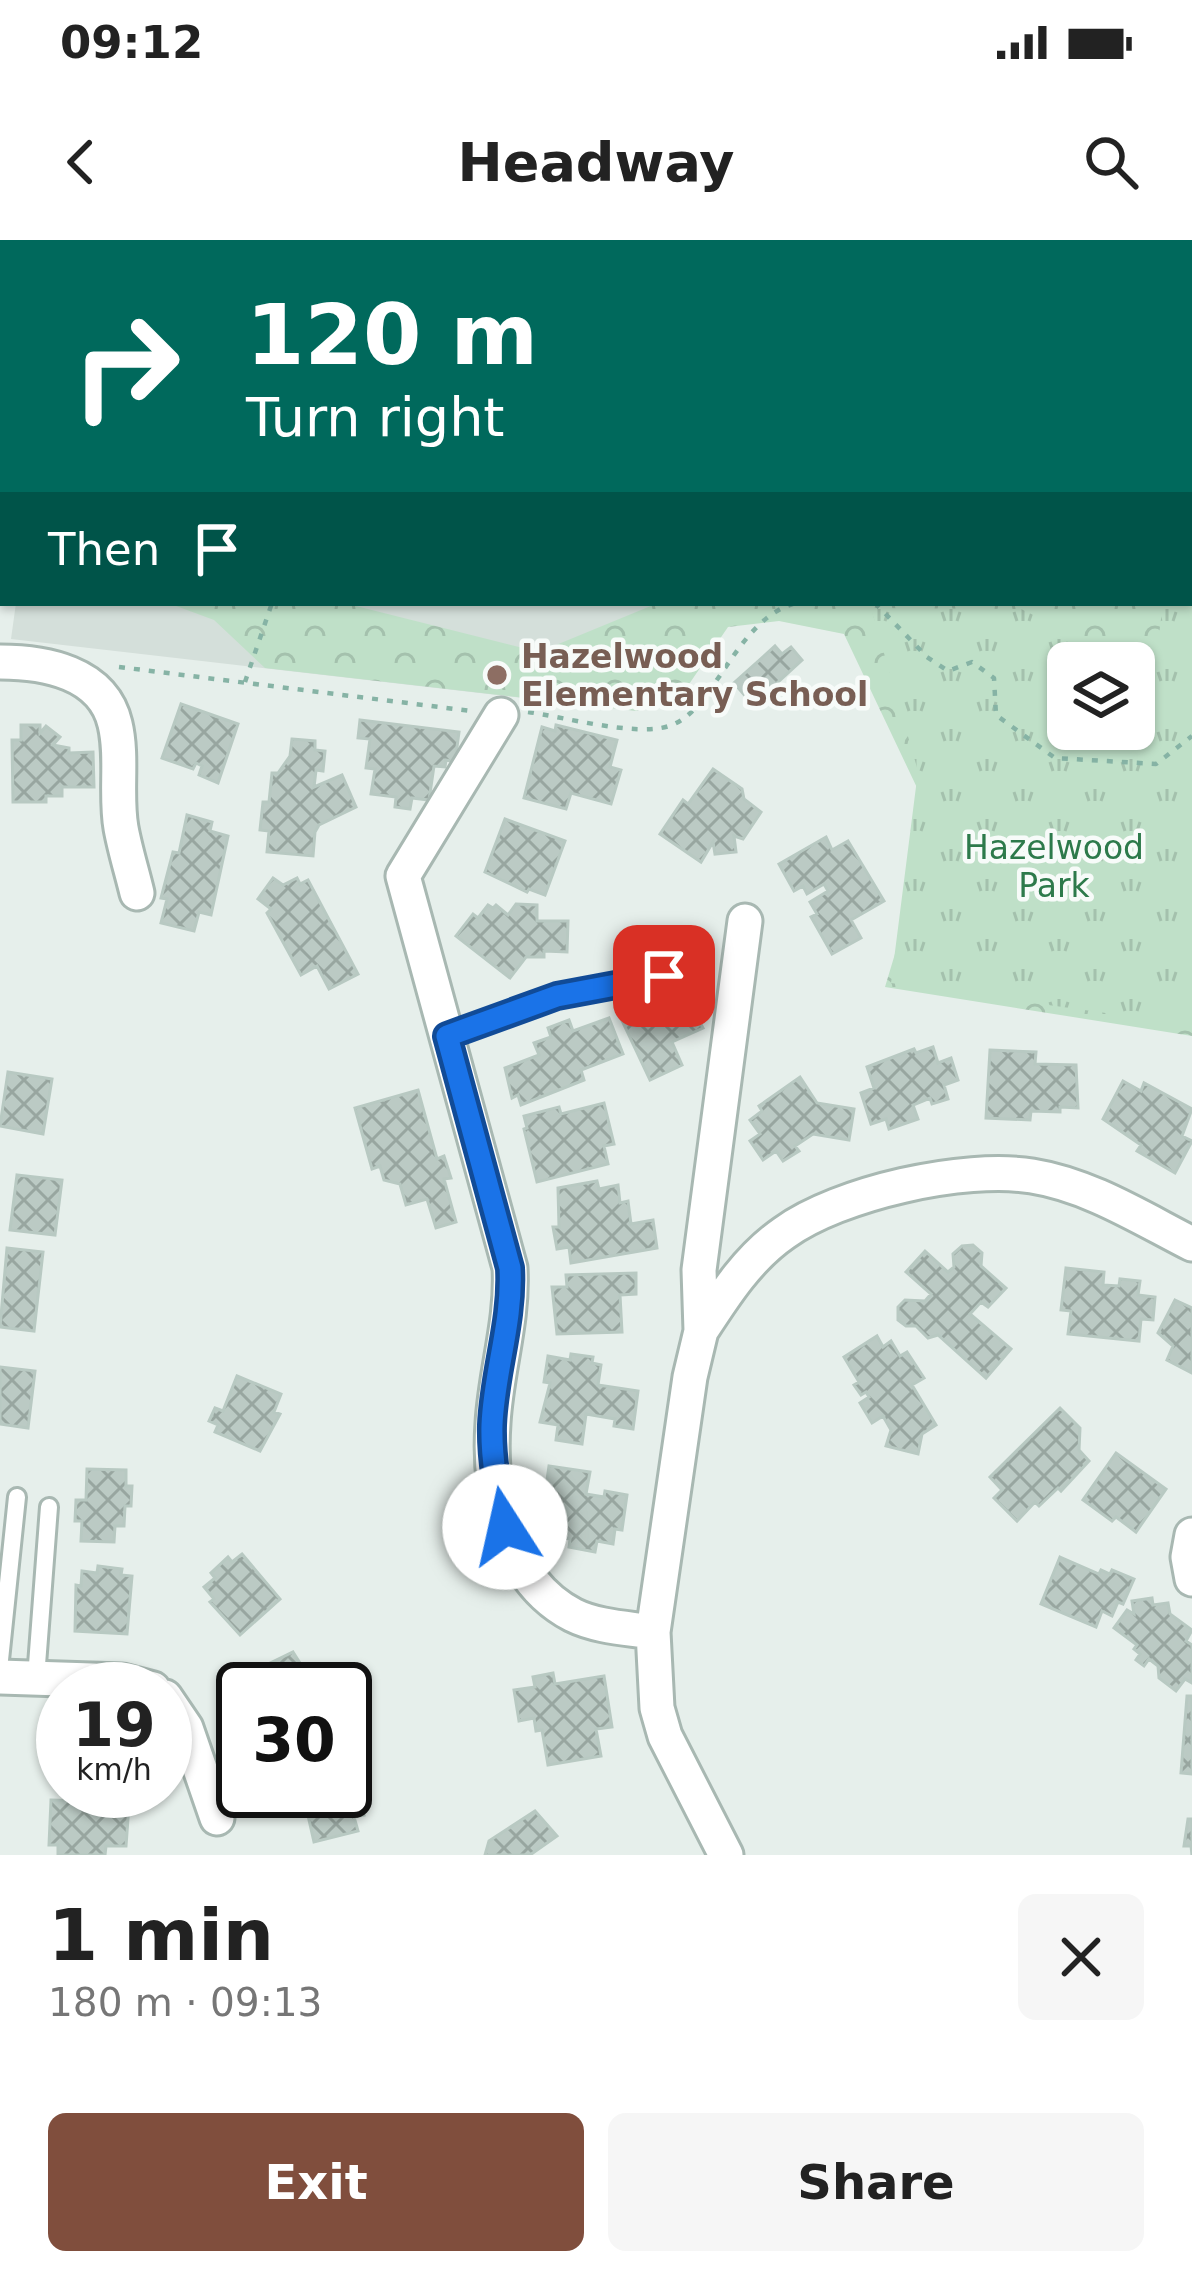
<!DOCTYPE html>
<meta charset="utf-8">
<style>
:root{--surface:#fff;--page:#f6f6f6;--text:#222;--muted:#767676;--accent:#804e3d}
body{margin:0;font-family:"DejaVu Sans",sans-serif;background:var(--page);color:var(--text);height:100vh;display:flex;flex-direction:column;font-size:45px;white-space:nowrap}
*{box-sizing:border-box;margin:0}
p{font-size:39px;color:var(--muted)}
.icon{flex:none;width:66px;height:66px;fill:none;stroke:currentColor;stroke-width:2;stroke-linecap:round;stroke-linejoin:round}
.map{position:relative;height:1615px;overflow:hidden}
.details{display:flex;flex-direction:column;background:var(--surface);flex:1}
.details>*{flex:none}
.hud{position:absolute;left:0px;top:0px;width:1194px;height:366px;box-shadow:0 3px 9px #0004;background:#00695c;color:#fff;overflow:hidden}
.fabs{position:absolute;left:1047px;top:402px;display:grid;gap:24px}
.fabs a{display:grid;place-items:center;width:108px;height:108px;border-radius:18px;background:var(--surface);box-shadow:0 3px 9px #0004;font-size:60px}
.speed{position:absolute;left:36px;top:1422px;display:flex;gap:24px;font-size:60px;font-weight:700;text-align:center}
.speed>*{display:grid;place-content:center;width:156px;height:156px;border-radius:50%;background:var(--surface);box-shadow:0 3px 9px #0004;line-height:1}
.speed small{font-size:30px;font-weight:400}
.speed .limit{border:6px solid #111;border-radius:18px;background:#fff;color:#111}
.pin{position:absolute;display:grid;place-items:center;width:102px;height:102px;color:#fff;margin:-51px;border-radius:24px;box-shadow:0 6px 18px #0006}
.me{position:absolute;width:132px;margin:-66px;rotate:350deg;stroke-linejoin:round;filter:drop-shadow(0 0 9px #0008)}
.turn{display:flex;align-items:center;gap:42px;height:252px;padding:0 48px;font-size:54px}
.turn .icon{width:156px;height:156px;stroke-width:2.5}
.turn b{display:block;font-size:84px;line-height:102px}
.then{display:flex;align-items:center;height:114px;padding:0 48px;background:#0003;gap:24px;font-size:45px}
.round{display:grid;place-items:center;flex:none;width:126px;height:126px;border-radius:18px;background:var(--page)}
.head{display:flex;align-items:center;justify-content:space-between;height:204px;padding:0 48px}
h1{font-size:72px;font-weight:600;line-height:90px}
.cta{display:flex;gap:24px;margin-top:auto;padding:24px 48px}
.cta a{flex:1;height:138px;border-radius:18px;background:var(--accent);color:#fff;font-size:48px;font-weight:600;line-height:138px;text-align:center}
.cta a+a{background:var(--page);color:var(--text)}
.status{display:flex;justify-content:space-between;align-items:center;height:84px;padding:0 60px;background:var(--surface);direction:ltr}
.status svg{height:33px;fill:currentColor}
header{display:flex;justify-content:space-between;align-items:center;height:156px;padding:0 48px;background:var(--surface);font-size:54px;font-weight:600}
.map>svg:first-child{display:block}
</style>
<div class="status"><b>09:12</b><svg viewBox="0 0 49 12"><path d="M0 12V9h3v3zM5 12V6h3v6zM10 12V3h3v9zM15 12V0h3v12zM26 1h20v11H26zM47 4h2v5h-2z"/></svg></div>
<header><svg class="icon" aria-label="back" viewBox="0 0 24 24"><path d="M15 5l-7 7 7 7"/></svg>Headway<svg class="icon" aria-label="search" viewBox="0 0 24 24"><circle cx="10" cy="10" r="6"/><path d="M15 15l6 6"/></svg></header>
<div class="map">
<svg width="1192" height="1615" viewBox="0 0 1192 1615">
<defs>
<pattern id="forest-crowns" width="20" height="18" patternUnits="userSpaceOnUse" patternTransform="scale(3)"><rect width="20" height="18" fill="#bfe0c8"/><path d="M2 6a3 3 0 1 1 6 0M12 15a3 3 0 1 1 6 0" fill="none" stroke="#a4c1ad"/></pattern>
<pattern id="park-tufts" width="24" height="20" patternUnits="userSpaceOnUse" patternTransform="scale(3)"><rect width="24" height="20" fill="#bfe0c8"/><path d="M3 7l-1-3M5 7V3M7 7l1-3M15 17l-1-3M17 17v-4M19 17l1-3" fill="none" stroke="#a4c1ad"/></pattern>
<pattern id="building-cross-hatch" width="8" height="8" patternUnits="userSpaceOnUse" patternTransform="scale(3)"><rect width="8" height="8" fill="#bbcac4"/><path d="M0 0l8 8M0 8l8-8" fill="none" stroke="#98a6a0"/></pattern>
</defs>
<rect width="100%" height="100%" fill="#e6efeb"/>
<path fill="#d4dfda" d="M60,0H1009L59,3Z
M16,363H734L637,471L11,399Z"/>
<path fill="url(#forest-crowns)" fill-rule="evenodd" d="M1009,0H1192L1191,125V3H1003Z
M1191,261L1192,796L885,747L919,634L920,554L844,394L779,381L728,387L683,453L637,471L265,428L214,380L168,363H344L539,412L658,363H1191ZM1068,423H1134V489H1068Z"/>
<path fill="url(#park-tufts)" d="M474,0H704L705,3H473Z
M1192,348V785L891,743L918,531L871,368L1021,369L1131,423H1068V489H1134V425L1154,434L1163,363H1191Z"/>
<path fill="url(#building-cross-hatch)" stroke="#b8c9c2" stroke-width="3" d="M358,0H475L357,3Z
M775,406L782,414L791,407L802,420L753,465L734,443Z
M181,464L238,484L218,543L199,535L202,526L196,523L193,529L162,518Z
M360,480L459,492L455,522L446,520L445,527L434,526L429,560L412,558L410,569L395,567L396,557L371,554L375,529L366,528L370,499L358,498Z
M21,485H40V493L46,486L60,497L53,505L69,508V513L93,512L94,547H62V556H46V562H13L12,500H21Z
M556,485L617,500L610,527L621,530L611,564L571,553L566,569L524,558L542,487L555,491Z
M292,499L315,501V510L325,511L323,531L316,530L314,547L342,535L356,567L319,585L315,592L313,616L267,612L269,591L260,590L263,562H269L272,533H278L290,516Z
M713,529L742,549L744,559L761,572L743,599L734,596L736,612L715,614L713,602L701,622L660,594L683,560L688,564Z
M187,575L212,582L210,591L228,596L211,675L199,672L194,691L161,683L167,659L161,658L173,612L179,613Z
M505,579L565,601L545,655L529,649L527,652L485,632Z
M826,597L832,610L848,601L884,661L851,680L861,698L832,714L811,677L817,674L810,662L828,651L824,644L807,654L803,646L794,651L779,624Z
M273,638L283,645L297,638L300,644L308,640L358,734L329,749L317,726L301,735L267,673L271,669L258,659Z
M516,664L537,665V681H568L567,712L544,711V717H526L510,738L456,696L473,674L478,678L488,665L493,668L496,665L508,675Z
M690,736L706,770L696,775L703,788L672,802L682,825L650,840L618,772L640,762L638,757L654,750L657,755Z
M609,778L623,814L581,830L584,840L521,865L518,855L512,858L505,828L539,815L534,803L551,797L548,788L569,780L573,791Z
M933,807L938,823L951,818L958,840L944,845L948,859L932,864L930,858L913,865L918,879L889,889L886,879L871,884L861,853L874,848L867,827L914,809L916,813Z
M990,810L1036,812L1035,824L1076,825L1078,868L1060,867V872L1031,871L1030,880L986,878Z
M8,832L52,839L43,894L0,886Z
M800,837L817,863L854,869L849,900L813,894L795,906L799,911L783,921L776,911L763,920L750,901L760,894L750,880L762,871L759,866Z
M1123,841L1141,851L1144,843L1192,869L1182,896L1192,901L1175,933L1137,911L1141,905L1103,879Z
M418,850L437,919L444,916L451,938L444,939L456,982L436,988L427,959L406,965L400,944L384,940L380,926L372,929L355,868Z
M604,863L614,904L604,906L608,924L537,942L524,889L527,888L524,876L559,867L561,874Z
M17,935L62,940L55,995L10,990Z
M597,941L599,949L618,945L620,963L628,961L631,984L653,980L657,1008L571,1023L569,1007L557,1009L553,987H559L558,948Z
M973,1005L982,1013L981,1026L1006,1048L988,1067L981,1062L970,1074L1011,1109L986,1138L938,1095L928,1098L916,1086H906L898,1080V1067L905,1060L925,1061L931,1054L906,1032L925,1011L948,1032L954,1027L953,1014L962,1006Z
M7,1008L43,1012L34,1091L0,1087Z
M1066,1028L1104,1032L1103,1045L1119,1046L1120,1039L1140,1041L1138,1055L1155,1057L1153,1080L1141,1079L1139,1101L1068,1094L1071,1071L1061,1070Z
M636,1033V1054L620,1055L622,1092L557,1094L552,1047H567L566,1035Z
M1175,1060L1192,1068V1133L1167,1120L1173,1106L1158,1093Z
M877,1096L883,1107L891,1101L900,1116L907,1112L924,1138L912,1145L936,1185L922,1194L918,1214L886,1206L891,1190L883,1176L872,1183L860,1163L869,1157L866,1152L861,1155L854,1145L859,1142L844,1117Z
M571,1114L593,1117L592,1123L601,1125L598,1145L638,1151L633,1189L614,1186L615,1179L586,1174L582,1204L556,1200L558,1185L540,1182L550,1143L544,1142L548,1116L570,1120Z
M0,1127L35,1131L28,1188L0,1184Z
M237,1136L281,1154L274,1172L280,1174L260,1211L215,1192L218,1185L209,1181L215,1168L223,1171Z
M1060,1168L1080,1188L1079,1210L1089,1221L1061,1251L1058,1248L1039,1266L1035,1262L1017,1281L994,1258L1002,1250L990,1237Z
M1116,1213L1166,1249L1136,1292L1116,1277L1112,1281L1083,1260Z
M549,1226L590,1232L586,1254L604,1257L605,1251L627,1255L622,1290L615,1289L613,1304L597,1301L595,1312L569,1307L570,1299L556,1297L557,1287L550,1286L552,1269L543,1268Z
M87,1229L126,1230V1246H132L131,1266H125L124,1286H115L114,1302L81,1301L82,1281H75L76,1260H86Z
M242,1314L280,1359L240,1395L210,1362L214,1359L204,1347L215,1338L211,1333L228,1317L232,1322Z
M1060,1317L1099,1334L1101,1330L1110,1334L1112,1330L1134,1339L1123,1364L1118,1362L1112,1376L1102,1371L1096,1387L1041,1364Z
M98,1326L122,1329L121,1335L132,1336L127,1394L75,1391L76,1345L81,1346L82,1331L97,1333Z
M1152,1358L1153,1365L1168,1363L1170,1374L1192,1390L1186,1401L1192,1405V1443L1185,1439L1176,1451L1159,1438L1158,1426L1149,1419L1144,1426L1136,1420L1140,1414L1134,1409L1137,1405L1114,1388L1127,1370L1134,1374L1132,1361Z
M293,1412L314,1445L310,1449H263L254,1431Z
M553,1433L555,1444L604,1436L612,1487L596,1489L601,1516L548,1525L542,1490L536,1491L534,1478L519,1481L514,1450L535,1447L533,1437Z
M1187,1456H1192V1534L1181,1533Z
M353,1529L364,1575L354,1577L358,1591L314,1602L304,1558L298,1559L297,1551H345V1531Z
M51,1560L123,1562L129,1565L126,1606H106L105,1615H58V1605H49Z
M535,1571L557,1596L530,1615H485L489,1601Z
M1188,1579H1192V1615L1191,1606H1184Z"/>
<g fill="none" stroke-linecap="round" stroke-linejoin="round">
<defs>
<path id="lane" d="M447,796L557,756L664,736
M0,1420L17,1257
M36,1438L49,1267"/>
<path id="street" d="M0,422C44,422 103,432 115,484C123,517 115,555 121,588C125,610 132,632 137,653
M501,475L403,636L510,1028C513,1081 496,1130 493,1183C488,1253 506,1340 573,1375C597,1387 627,1388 653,1392
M701,1091C725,1054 748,1018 784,993C839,953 964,925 1032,936C1089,945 1141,978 1192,1004
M1192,1295L1188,1317L1192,1339
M0,1437L122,1441L153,1449
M165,1457L186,1488L217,1578
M726,1615L665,1496L657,1468L653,1392L690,1137L701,1091L699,1030L745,681"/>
<path id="secondary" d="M15,3L16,0
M0,130L3,106"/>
</defs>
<use href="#lane" stroke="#a8b8b2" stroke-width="22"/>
<use href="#street" stroke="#a8b8b2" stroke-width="39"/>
<use href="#secondary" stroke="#a4bbb3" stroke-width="42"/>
<path stroke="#86b3a5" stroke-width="4.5" stroke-dasharray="6 9" stroke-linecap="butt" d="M838,3L846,0
M875,363L927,417L948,431L972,422L994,438L996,475L1055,518L1156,524L1192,496
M119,427L471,471
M245,442L272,363
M528,472C564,477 636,497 669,486C715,472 735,379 796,363"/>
<use href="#lane" stroke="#fff" stroke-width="16"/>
<use href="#street" stroke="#fff" stroke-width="33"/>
<use href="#secondary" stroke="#fff" stroke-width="36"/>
</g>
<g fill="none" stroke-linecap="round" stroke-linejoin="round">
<defs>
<path id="route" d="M505,1287C498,1254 491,1219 492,1185C494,1132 513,1082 510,1028L447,796L557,756L664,736"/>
</defs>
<use href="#route" stroke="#114b97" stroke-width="30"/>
<use href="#route" stroke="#1a73e8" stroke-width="21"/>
</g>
<circle fill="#8d6e63" stroke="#f7fbf9" stroke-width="4.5" cx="497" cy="435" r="12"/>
<g text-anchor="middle" stroke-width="9" stroke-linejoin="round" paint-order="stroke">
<g font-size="33" font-weight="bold" fill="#785e54" stroke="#f7fbf9" text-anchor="start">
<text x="521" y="428">Hazelwood<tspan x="521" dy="38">Elementary School</tspan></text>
</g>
<g font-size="33" fill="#2d7a4b" stroke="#f7fbf9">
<text x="1054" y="619">Hazelwood<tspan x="1054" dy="38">Park</tspan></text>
</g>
</g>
</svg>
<div class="fabs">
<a><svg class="icon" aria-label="layers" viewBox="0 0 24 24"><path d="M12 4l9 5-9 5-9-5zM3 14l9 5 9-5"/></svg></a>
</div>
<div class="speed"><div>19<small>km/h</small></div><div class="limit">30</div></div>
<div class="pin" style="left:664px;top:736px;background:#d93025"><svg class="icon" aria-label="arrive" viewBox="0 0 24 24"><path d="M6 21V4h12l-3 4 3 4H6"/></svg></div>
<svg class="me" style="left:505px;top:1287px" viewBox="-20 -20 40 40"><circle r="19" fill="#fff"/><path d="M0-13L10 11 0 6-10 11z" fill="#1a73e8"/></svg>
<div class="hud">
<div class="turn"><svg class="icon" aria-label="right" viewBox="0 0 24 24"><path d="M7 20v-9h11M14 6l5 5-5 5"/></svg><div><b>120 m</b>Turn right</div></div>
<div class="then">Then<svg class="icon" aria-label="arrive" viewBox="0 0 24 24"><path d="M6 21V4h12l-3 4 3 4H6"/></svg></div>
</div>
</div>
<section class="details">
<div class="head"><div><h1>1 min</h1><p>180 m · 09:13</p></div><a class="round"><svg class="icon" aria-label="close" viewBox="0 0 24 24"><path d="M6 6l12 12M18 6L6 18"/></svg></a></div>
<div class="cta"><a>Exit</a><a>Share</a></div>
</section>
